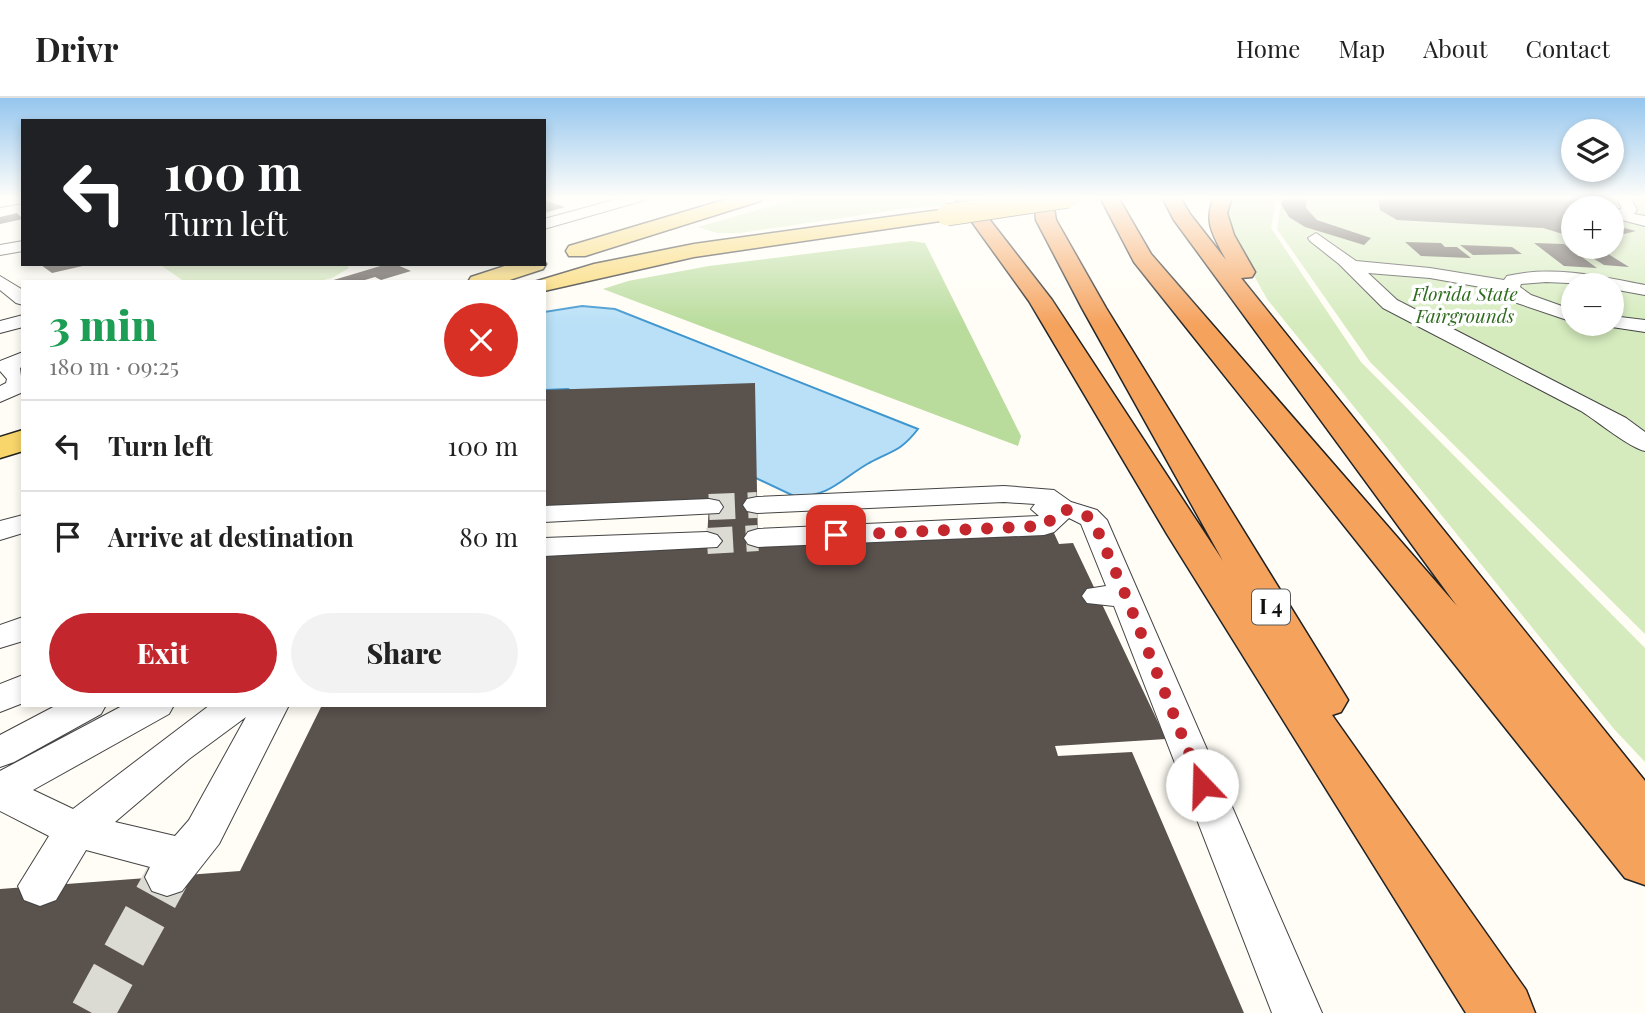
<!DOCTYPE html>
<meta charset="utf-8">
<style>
:root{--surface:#fff;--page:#f2f2f2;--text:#222;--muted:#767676;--line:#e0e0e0;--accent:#c4262e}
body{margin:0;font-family:"Playfair Display",serif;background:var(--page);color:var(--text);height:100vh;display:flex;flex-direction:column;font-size:26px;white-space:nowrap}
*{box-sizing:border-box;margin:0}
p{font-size:23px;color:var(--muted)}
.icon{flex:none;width:38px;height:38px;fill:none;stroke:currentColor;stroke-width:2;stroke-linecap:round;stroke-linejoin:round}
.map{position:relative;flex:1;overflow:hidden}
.sheet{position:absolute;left:21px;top:182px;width:525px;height:427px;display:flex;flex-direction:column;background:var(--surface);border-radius:0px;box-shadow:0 4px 10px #0003}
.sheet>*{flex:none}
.banner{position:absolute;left:21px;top:21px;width:525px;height:147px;border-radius:0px;box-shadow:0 4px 10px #0003;background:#202124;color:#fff;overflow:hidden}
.buttons{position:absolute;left:1561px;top:21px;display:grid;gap:14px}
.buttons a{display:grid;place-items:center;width:63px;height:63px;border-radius:50%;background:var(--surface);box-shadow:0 4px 10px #0003;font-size:35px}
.pin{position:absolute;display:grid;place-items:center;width:60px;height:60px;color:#fff;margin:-30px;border-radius:14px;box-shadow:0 4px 10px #0006}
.me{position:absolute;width:77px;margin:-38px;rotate:339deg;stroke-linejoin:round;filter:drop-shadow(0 0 5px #0008)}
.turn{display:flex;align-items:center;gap:24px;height:147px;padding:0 28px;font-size:32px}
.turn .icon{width:91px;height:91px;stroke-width:2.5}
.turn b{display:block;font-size:49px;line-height:60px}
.round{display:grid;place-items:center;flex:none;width:74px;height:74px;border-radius:37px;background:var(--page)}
.overview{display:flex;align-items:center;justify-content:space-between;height:119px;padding:0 28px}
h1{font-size:42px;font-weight:800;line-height:52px;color:#1e9e55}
.cta{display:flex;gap:14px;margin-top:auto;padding:14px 28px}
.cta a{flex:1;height:80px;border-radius:42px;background:var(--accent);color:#fff;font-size:28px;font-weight:800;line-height:80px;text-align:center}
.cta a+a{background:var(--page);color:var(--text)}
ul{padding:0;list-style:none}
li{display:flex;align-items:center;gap:21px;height:91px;padding:0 28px;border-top:2px solid var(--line)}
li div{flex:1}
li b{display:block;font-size:26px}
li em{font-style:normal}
header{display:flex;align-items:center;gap:42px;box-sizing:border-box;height:98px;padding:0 35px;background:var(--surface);border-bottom:2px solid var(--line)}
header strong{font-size:33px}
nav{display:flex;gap:38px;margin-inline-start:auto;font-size:24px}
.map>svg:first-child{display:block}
</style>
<header>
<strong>Drivr</strong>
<nav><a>Home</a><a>Map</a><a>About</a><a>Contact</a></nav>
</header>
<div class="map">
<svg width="1645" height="915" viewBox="0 0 1645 915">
<rect width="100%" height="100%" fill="#fffdf5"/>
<path fill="#d5ebbd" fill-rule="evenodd" d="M803,99H938L952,107L909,110L740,135H717L698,129Z
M1231,99H1276L1271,130L1361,264L1645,550V664L1614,631L1267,201L1232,138L1225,116Z
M1282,99H1645V536L1370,264L1277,131ZM1573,110H1612V149H1573ZM1573,187H1612V226H1573Z
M159,166H346L349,170L332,180L315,184H185Z"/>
<path fill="#b9dc9c" d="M911,143L925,145L1021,338L1018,348L603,191L628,183L709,168Z"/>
<path fill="#b9e0f7" stroke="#3f96cf" stroke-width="2" d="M582,208L615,211L918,331C900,354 893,352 869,365C841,381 831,398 796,399L568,291L544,292V214Z"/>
<path fill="#5a524d" d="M1283,99H1307L1306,110L1317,122L1371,140L1364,147L1305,129L1289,119L1281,106Z
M1381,99H1581L1585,110H1573V139L1543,130L1397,122L1380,112L1378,101Z
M544,102L565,109L544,115Z
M17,115L23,121L0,126V119Z
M1612,127L1636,133L1612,139Z
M1405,144L1441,145L1445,149H1457L1471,160L1421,158Z
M1534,145L1564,146L1597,170L1564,168Z
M1460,147L1512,149L1522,156L1473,157Z
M1575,149H1597L1629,169L1604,167Z
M46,166H86L87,167L52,175L41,167Z
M387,166H395L411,173L381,182L375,179L358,184H327Z
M755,285L758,447L1054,435L1059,446L1073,445L1166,641L1055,648L1058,658L1132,654L1244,915H0V791L240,773L322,607H544V456L707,443L709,404L544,410V292Z"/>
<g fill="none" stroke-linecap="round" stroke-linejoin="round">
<path stroke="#dbdad3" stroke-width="26" stroke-dasharray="26 13" stroke-linecap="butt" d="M709,409L757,407
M707,443L758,440"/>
<path stroke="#dbdad3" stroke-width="44" stroke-dasharray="44 22" stroke-linecap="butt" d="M92,915L167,779"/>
<defs>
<path id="minor" d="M23,99V105L0,109V101Z
M625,99H647L645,102L544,131V121Z
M1616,99H1630L1637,112L1634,116L1645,118V128L1614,120V114L1622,110Z
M1316,135L1356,163L1430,170L1504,182L1507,178C1553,167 1599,178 1645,187V197L1612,191V187L1546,184L1521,186L1520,189L1531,197L1573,212V224L1517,205L1503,193L1430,180L1368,175L1397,202L1626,320L1645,334V353C1630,350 1597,323 1581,313L1383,210L1339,166L1310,143L1308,140Z
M23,143V153L0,157V147Z
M0,178L23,192V207L16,205L0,192Z
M23,217V229L0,235V223Z
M1612,218L1645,222V234L1605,228L1603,226H1612Z
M23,254V268L20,270L23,294L0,304V288L6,285L7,281L0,273V263Z
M1004,388L1054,392L1071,404L1097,412L1107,422L1322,915H1272L1114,508L1087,505L1082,498L1087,491L1106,488L1081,426L1069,420L1054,434L1044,437L758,449L748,446L744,440L748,434L758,431L1039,418L1031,411L1035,406L1004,404L757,415L747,413L743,407L747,401L757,399Z
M709,401L719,403L723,409L719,415L544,424V408Z
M23,417V435L0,442V423Z
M707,434L717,437L722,443L717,449L544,458V440Z
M23,519V543L0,550V527Z
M23,577V605L0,614V586Z
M57,607H106L101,616L14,664L0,669V637Z
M124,607H174L169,616L33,692L73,711L210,607H289L219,746L182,793L167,798L152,793L145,779L150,769L86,752L56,802L40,808L24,802L18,788L49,738L0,713V673ZM246,619L189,722L175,738L115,724L189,661Z"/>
<path id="major" d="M734,99H762L760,103L585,158H569L566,153L569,148Z
M947,111L957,117L954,121L694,159L544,193V184H534L594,166L694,146Z
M544,163L546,166L543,171L503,184H468L471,179L511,166H544Z
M23,332V353L0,360V339Z"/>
<path id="highway" d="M954,99H972L1052,202L1223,463L1082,210L1036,122L1034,99H1052L1056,122L1106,210L1348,602L1341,614L1332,617L1526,892L1535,915H1466L1167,436L1029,203Z
M1100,99H1118L1151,156L1457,508L1174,122L1162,99H1180L1190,116L1226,162C1214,138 1203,125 1214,99H1232L1227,115L1234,137L1255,174L1252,179L1241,180L1645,683V787L1625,780L1134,164Z"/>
</defs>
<use href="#minor" stroke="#444" stroke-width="2"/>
<use href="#major" stroke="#222" stroke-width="3"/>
<use href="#highway" stroke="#222" stroke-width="3"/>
<use href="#minor" fill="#fff" fill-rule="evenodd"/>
<use href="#major" fill="#f9d66b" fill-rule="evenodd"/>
<use href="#highway" fill="#f5a25d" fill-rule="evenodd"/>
<defs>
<path id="major-bridge" d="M947,117L1068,99"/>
</defs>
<use href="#major-bridge" stroke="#222" stroke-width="23" stroke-linecap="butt"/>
<use href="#major-bridge" stroke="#f9d66b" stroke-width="21"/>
</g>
<linearGradient id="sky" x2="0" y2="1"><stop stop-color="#95c6ee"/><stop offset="0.44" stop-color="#fffefa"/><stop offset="1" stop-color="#fffefa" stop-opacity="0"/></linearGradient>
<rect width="1645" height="227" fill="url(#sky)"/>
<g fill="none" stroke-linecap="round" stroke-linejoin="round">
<path stroke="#c4262e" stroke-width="12" stroke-dasharray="0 21.6" d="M836,437L1044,428L1063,411L1084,416L1093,422L1126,498L1202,687"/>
</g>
<g text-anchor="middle" stroke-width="7" stroke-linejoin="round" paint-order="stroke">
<g font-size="19" font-style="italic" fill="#2f6b1f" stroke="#fff">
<text x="1465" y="203">Florida State<tspan x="1465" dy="22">Fairgrounds</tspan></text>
</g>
<rect fill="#fff" stroke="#585858" stroke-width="2" x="1252" y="491.5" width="38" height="35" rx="5"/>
<g font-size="21" font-weight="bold" fill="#111">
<text x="1271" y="516">I 4</text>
</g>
</g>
</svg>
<div class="buttons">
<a><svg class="icon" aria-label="layers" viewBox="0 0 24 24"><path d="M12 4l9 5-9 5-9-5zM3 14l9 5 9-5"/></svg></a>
<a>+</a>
<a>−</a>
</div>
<div class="pin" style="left:836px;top:437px;background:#d93025"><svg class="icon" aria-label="arrive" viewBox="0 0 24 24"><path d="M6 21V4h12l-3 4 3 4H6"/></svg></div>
<svg class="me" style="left:1202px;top:687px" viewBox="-20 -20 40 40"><circle r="19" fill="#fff"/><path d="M0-13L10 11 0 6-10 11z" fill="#c4262e"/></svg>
<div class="banner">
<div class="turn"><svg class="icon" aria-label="left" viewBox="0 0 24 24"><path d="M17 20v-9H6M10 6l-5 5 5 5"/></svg><div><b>100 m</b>Turn left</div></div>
</div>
<section class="sheet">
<div class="overview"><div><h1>3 min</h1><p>180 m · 09:25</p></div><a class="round" style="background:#d93025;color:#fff"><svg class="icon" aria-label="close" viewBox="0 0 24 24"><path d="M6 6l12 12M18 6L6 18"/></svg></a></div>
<ul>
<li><svg class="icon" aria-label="left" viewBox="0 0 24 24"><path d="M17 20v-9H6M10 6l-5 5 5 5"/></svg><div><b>Turn left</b></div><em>100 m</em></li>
<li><svg class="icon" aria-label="arrive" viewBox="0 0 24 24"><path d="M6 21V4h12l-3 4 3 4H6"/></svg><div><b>Arrive at destination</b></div><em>80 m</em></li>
</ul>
<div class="cta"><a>Exit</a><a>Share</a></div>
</section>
</div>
